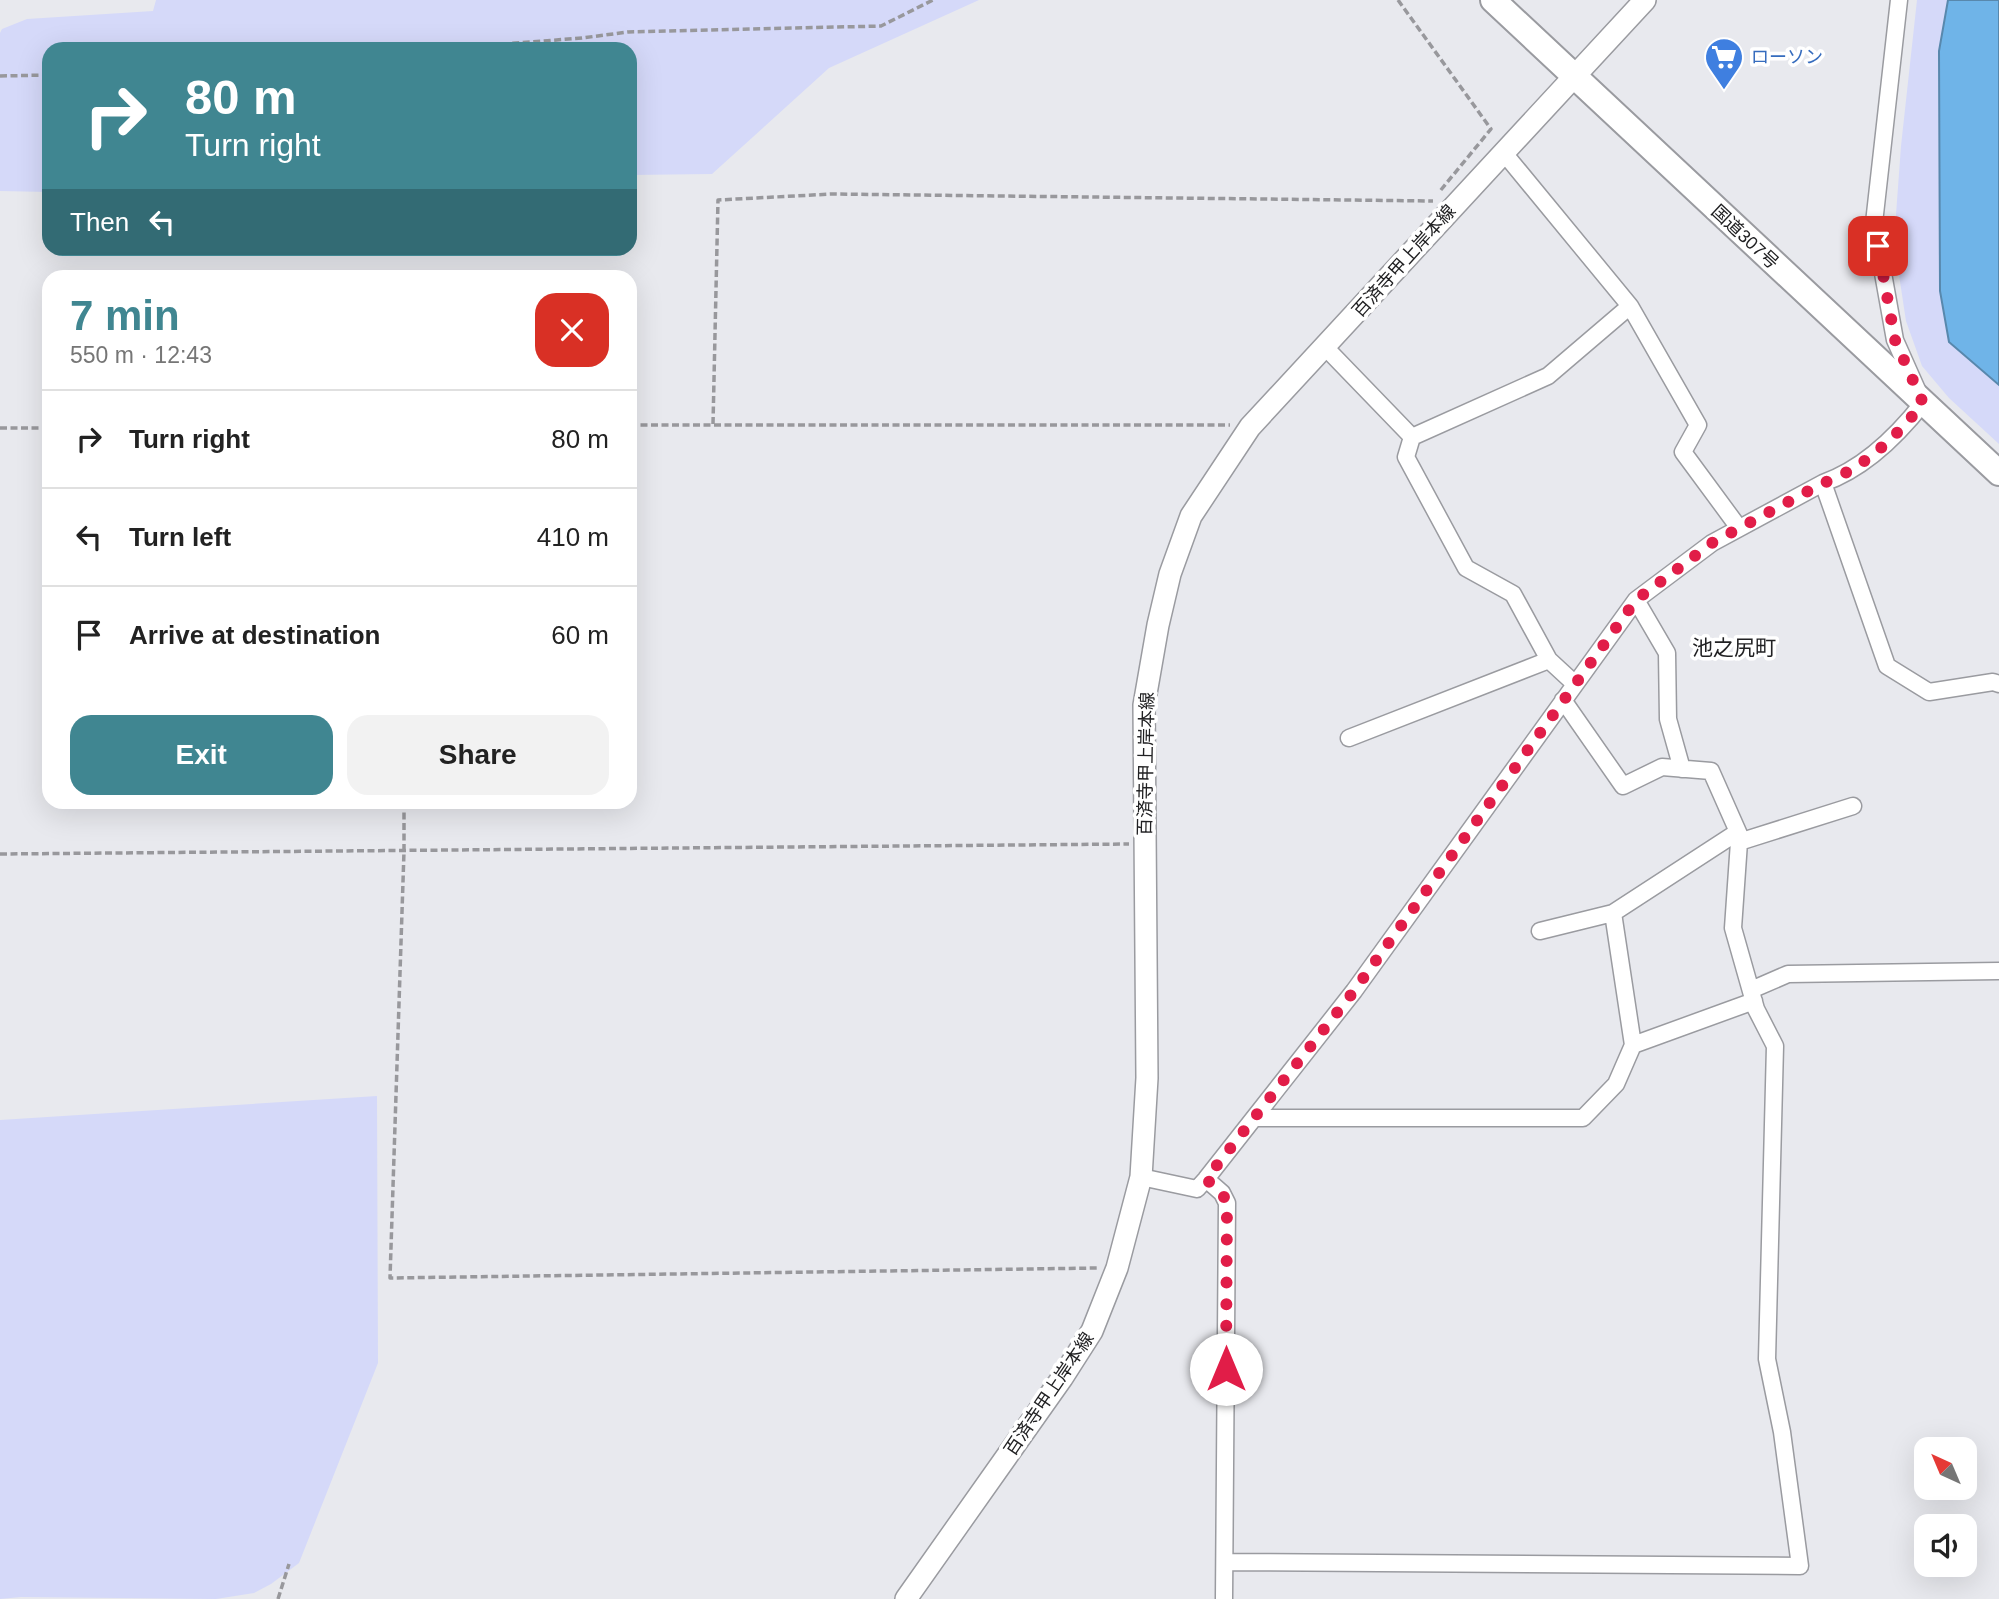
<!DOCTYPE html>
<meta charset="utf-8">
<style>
:root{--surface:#fff;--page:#f2f2f2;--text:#222;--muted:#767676;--line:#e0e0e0;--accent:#408691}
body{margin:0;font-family:Arial,"Noto Sans JP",sans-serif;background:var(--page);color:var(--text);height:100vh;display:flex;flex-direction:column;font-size:26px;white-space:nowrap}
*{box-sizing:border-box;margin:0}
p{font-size:23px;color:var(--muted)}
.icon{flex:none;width:38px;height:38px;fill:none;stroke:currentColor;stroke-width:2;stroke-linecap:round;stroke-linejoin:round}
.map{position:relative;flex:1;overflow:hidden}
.sheet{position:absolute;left:42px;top:270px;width:595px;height:539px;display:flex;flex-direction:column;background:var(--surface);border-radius:21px;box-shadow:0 7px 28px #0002}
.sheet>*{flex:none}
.guide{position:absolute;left:42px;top:42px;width:595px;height:214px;border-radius:21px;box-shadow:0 7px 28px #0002;background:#408691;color:#fff;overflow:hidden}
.needle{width:46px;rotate:316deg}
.controls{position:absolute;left:1914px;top:1437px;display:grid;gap:14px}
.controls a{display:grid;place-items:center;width:63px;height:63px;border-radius:14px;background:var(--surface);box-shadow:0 7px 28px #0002;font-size:35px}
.pin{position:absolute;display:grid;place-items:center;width:60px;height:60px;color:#fff;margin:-30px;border-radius:14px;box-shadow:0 4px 10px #0006}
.me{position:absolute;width:77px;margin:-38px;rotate:0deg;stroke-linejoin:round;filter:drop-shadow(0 0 5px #0008)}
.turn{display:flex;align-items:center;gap:24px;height:147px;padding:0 28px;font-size:32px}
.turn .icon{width:91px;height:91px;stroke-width:2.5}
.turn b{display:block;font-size:49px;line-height:60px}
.then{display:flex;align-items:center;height:66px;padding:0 28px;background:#0003;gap:14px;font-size:26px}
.round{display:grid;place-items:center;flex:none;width:74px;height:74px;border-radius:21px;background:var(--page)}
.overview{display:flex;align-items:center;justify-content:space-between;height:119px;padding:0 28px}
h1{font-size:42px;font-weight:800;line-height:52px;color:var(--accent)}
.action{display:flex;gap:14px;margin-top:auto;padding:14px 28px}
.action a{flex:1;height:80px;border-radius:21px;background:var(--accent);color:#fff;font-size:28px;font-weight:800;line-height:80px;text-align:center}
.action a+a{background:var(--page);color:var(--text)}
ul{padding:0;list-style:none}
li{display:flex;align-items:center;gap:21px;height:98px;padding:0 28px;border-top:2px solid var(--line)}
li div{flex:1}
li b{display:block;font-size:26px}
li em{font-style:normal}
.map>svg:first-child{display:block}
</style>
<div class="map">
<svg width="1999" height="1599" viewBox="0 0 1999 1599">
<rect width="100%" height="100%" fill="#e8e9ee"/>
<path fill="#d5d9f9" d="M156,0H979L829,68L712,174L630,175V49H49V192L0,191V33L2,29L27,19L153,11Z
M1917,0H1999V444L1949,398L1922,366L1906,321L1894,242L1901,146Z
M377,1096L378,1363L299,1563L271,1584L254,1593L216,1599L21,1597L0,1599V1120Z"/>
<path fill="#6fb4e8" stroke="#5888ad" stroke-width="2" d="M1948,0H1999V385L1949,342L1940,291L1939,51Z"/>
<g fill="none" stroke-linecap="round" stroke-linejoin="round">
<defs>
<path id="minor" d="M1630,306L1698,425L1683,452L1739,528
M1325,347L1412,437L1548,376L1630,306L1504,153
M1412,437L1406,457L1466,568L1513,594L1549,660
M1823,483L1887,666L1929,692L1993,682L1999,684
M1636,600L1667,653L1668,719L1682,769
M1563,700L1623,786L1662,767L1711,771L1742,841
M1349,738L1549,660L1575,684
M1613,913L1633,1045
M1540,931L1613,913L1733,835L1739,842
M1751,990L1788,974L1999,971
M1255,1118H1583L1616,1084L1633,1045L1754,1001
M1141,1177L1197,1189L1206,1179L1354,991L1636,600L1712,543L1823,483C1863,469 1897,436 1923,403L1895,340L1874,223L1899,0
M1206,1179L1222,1193L1227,1203L1224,1599
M1225,1562L1800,1566L1782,1432L1767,1359L1775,1046L1756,1009L1733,928L1739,842L1853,806"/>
<path id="secondary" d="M906,1599L1062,1378L1092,1331L1117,1268L1141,1177L1147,1078L1144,705L1158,625L1170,574L1191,516L1250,427L1645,0"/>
<path id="trunk" d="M1493,0L1999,473"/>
</defs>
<use href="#minor" stroke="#9a9ba0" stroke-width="19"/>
<use href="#secondary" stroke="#9a9ba0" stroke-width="24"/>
<use href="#trunk" stroke="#9a9ba0" stroke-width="28"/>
<path stroke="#98989c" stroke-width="3.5" stroke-dasharray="7 3.5" stroke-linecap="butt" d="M1398,0L1491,129L1440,191
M439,49L582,38L628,32L881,26L933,0
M0,76L49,75
M713,424L718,200L832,194L1433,201
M630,425H1230
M0,428H49
M404,802V851L390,1278L1097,1268
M0,854L1129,844
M278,1599L289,1564"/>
<use href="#minor" stroke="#fff" stroke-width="16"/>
<use href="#secondary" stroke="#fff" stroke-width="21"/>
<use href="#trunk" stroke="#fff" stroke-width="24"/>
</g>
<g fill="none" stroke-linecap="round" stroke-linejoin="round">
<path stroke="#e11d48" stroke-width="12" stroke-dasharray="0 21.6" d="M1226,1369L1227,1203L1222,1193L1206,1179L1354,991L1636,600L1712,543L1823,483C1863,469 1897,436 1923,403L1895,340L1878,246"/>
</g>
<defs>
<symbol id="supermarket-pin" viewBox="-11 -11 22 30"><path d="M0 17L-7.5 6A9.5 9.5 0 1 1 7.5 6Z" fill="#3f7fe0" stroke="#fff"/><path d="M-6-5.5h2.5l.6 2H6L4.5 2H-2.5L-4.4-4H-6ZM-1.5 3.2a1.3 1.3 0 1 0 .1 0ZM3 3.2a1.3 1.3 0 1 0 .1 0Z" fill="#fff"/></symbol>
</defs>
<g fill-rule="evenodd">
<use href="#supermarket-pin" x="1702" y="35" width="44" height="60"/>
</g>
<g text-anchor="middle" stroke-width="7" stroke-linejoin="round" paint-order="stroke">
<g font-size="18" fill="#366cbe" stroke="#fff" text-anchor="start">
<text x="1751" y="63">ローソン</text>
</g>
<g font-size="18" fill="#212123" stroke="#fff">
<text transform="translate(1745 237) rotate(43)" y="6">国道307号</text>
<text transform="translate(1404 261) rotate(-48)" y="6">百済寺甲上岸本線</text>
<text transform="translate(1146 764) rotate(-89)" y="6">百済寺甲上岸本線</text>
<text transform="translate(1049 1394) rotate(-56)" y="6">百済寺甲上岸本線</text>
</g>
<g font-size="21" fill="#212123" stroke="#fff">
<text x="1734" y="655">池之尻町</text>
</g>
</g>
</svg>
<div class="controls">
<a><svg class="needle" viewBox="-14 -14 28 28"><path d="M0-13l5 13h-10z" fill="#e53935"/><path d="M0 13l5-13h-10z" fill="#767676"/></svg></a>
<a><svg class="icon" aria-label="sound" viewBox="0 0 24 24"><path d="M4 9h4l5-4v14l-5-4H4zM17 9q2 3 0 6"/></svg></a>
</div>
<div class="pin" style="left:1878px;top:246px;background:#d93025"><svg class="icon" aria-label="arrive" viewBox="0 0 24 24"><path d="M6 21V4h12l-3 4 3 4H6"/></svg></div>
<svg class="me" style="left:1226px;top:1369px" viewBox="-20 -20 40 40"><circle r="19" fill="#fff"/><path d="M0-13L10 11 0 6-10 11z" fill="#e11d48"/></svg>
<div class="guide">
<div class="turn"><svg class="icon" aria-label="right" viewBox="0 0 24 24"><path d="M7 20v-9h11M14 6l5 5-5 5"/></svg><div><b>80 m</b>Turn right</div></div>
<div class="then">Then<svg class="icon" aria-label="left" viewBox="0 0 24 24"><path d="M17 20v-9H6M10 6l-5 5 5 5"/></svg></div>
</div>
<section class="sheet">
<div class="overview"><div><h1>7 min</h1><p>550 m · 12:43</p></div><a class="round" style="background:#d93025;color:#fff"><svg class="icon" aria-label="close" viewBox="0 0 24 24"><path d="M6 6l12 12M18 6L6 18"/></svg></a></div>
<ul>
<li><svg class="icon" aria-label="right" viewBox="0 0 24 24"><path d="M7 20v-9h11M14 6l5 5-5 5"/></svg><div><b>Turn right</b></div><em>80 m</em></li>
<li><svg class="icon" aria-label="left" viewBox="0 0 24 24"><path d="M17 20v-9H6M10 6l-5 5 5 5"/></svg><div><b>Turn left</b></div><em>410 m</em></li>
<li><svg class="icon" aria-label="arrive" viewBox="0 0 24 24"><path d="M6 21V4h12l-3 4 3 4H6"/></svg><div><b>Arrive at destination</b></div><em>60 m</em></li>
</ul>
<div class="action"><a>Exit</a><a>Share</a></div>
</section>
</div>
